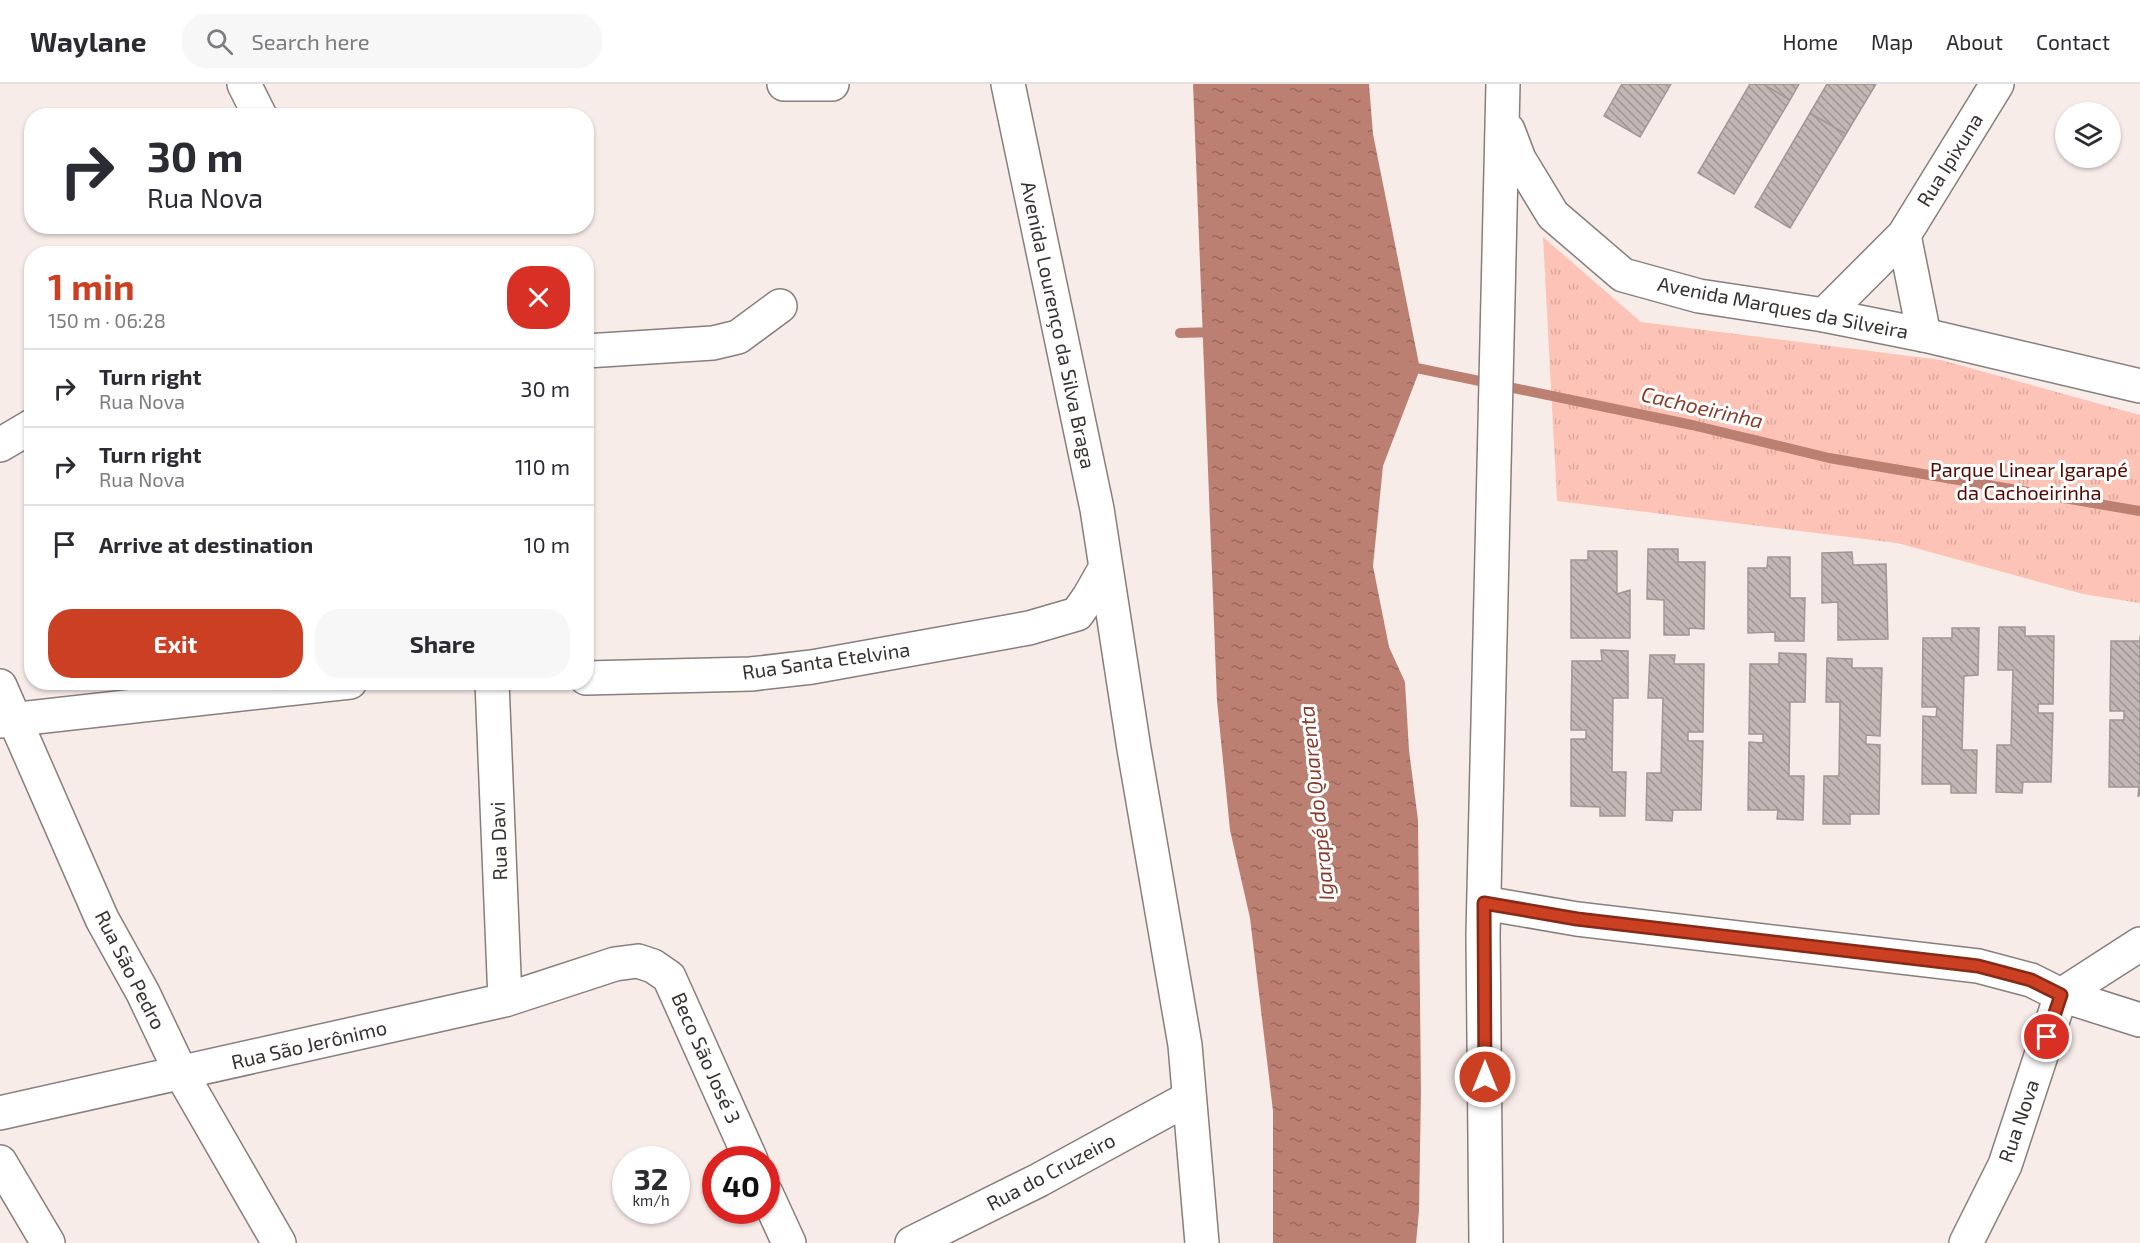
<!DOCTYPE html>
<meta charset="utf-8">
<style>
:root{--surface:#fff;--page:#f7f7f7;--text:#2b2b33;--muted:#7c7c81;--line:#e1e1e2;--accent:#cb4023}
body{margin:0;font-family:"Exo 2",sans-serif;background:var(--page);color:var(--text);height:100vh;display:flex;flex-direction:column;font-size:22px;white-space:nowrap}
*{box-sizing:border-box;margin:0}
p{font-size:20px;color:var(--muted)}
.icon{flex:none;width:33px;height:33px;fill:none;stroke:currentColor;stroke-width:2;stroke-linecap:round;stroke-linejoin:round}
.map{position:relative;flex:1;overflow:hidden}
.drawer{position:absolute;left:24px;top:162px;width:570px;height:444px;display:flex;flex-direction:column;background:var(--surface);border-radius:24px;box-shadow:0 2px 4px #0004}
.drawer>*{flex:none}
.guide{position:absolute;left:24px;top:24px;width:570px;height:126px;border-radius:24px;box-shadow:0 2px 4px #0004;background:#fff;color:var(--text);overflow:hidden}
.controls{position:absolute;left:2055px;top:18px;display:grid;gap:12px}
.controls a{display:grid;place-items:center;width:66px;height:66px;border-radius:50%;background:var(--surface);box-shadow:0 2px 4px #0004;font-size:30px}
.speed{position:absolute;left:612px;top:1062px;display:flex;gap:12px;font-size:30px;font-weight:700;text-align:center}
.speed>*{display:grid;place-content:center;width:78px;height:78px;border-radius:50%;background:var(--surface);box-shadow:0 2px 4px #0004;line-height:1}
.speed small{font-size:15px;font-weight:400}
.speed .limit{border:9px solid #d22;background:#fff;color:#111}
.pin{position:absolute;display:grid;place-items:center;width:51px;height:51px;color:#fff;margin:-26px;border:3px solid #fff;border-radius:50%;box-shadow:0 2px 6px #0007}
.me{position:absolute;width:66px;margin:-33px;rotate:0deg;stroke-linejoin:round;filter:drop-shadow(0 0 4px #0008)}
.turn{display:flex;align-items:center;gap:21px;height:126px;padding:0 24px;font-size:27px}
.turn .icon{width:78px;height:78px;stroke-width:2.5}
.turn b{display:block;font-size:42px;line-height:51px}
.round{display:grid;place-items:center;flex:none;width:63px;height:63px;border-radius:24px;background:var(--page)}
.summary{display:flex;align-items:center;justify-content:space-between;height:102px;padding:0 24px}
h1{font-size:36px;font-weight:700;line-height:45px;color:var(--accent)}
.primary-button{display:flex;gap:12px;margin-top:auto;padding:12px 24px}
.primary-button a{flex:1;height:69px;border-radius:24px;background:var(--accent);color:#fff;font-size:24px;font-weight:700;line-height:69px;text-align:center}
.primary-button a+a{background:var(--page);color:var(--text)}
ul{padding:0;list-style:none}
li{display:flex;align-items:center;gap:18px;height:78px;padding:0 24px;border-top:2px solid var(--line)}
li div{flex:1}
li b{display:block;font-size:22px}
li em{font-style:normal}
header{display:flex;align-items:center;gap:36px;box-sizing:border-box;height:84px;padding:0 30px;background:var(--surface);border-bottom:2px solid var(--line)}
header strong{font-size:28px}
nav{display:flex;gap:33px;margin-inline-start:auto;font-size:21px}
.search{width:420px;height:54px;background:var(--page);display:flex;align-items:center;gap:15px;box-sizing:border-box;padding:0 21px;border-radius:24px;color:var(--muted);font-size:22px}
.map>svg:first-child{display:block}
</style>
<header>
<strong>Waylane</strong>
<div class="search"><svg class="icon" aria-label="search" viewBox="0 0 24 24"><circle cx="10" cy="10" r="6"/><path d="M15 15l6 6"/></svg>Search here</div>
<nav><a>Home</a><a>Map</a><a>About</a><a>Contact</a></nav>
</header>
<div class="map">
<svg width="2140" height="1159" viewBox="0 0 2140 1159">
<defs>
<pattern id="park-tufts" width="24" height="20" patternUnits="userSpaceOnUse" patternTransform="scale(1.5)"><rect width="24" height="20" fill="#fdc3b6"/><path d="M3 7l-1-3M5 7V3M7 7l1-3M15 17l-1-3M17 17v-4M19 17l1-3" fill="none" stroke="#d9a89d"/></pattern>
<pattern id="water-ripples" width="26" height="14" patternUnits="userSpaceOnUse" patternTransform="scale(1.5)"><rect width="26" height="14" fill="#bc8072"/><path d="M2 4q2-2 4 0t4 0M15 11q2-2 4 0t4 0" fill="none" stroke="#9a695e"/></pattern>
<pattern id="building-back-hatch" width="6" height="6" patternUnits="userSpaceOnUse" patternTransform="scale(1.5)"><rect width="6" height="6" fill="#c3b7b5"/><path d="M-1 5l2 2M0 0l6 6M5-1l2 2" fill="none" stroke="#9f9594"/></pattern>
</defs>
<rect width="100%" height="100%" fill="#f8ece9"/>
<path fill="url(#park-tufts)" d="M1543,153L1641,238L1941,276L2140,331V519L2083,510L1897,459L1557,417Z"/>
<path fill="url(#water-ripples)" d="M1193,0H1369L1373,50L1420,285L1383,382L1373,482L1389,563L1405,598L1409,666L1418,736L1421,1007L1419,1127L1416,1159H1273V1027L1250,834L1230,746L1217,617Z"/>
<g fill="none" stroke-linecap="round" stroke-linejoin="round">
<path stroke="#bc8072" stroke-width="10" d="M1180,249L1215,248
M1407,282L1692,341L1829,374L2140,427"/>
</g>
<path fill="url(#building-back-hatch)" stroke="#a29794" stroke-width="1.5" d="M1622,0H1671L1640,53L1604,32Z
M1750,0H1763L1790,16L1734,110L1698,89Z
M1763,0H1799L1790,16Z
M1827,0H1876L1846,50L1810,29Z
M1810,29L1846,50L1790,144L1755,123Z
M1648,465H1678V478H1705L1704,545L1689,544V551H1664V516L1647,515Z
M1588,467H1617V510L1630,506V554H1571V476H1588Z
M1852,468L1853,481L1886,480L1888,555L1838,556V518L1822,519V469Z
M1768,473H1790V514H1805L1804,557H1775V548L1748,549V484H1767Z
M1999,543H2025V552H2054L2053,620H2038V629H2053L2051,698H2023L2022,709L1996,708L1997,661H2011L2013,586H1998Z
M1952,544H1979L1978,591L1964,592L1962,666H1977L1976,709H1951V700H1922L1923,632L1936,633L1937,623H1922L1923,554H1952Z
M2140,552V712H2138L2139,703H2109L2110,636H2124V627H2110L2111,557H2140Z
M1601,566L1628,567V614H1613L1612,688H1626L1625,732H1600V723L1571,722V655H1586V646H1571L1572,577H1602Z
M1779,569L1806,570L1805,618H1790L1789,692H1804L1803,736L1777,735L1778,726H1748L1749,658L1763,659V650H1749L1750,580H1779Z
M1650,571H1675L1674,580H1704L1703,648H1688V657H1703L1701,726H1673L1672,737L1646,736L1647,689H1661L1663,614H1648Z
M1827,574L1852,575V584H1882L1880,652L1866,651V660L1880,661L1879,730H1850V740H1823L1824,692H1839L1840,618H1826Z"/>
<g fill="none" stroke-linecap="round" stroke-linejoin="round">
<defs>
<path id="street" d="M244,0L260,32
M1904,151L1924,251
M1824,231L1904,151L1997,0
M586,267L713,259L738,253L780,222
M0,361L32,342
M492,598L505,916
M0,602L102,835L143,909L181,989L279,1159
M0,1029L505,916L615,880L638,877L653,882L669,893L751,1076
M0,1078L48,1159
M766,1109L789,1159
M912,1159L1039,1096L1189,1014
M1966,1159L2005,1081L2061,911L2140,936"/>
<path id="secondary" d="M784,0H832
M1008,0L1097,425L1134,665L1185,961L1202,1159
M1508,46L1519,75L1553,131L1623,191L1699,212L1824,231L1924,251L2140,302
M586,594L751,590L812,583L1029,544L1077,530L1089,513L1106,483
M0,637L350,598
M1484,819L1577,835L1978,882L2031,896L2061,911L2140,860
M1486,1159L1483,851L1503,0"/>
</defs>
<use href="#street" stroke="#887e7b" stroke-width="36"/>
<use href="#secondary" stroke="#887e7b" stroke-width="36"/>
<use href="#street" stroke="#fff" stroke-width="33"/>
<use href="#secondary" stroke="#fff" stroke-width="33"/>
</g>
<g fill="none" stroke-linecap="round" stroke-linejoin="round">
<defs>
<path id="route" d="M1485,993L1484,819L1577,835L1978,882L2031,896L2061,911L2047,953"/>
</defs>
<use href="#route" stroke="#842a17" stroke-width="15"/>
<use href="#route" stroke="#cb4023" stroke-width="10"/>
</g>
<g text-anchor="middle" stroke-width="6" stroke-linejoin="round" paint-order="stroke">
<g font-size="20" fill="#363230" stroke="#fff">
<text transform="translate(1950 76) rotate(-58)" y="7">Rua Ipixuna</text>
<text transform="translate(1783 224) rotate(11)" y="7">Avenida Marques da Silveira</text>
<text transform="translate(1058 241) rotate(78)" y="7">Avenida Lourenço da Silva Braga</text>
<text transform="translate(826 577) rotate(-8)" y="7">Rua Santa Etelvina</text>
<text transform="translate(499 757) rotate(-92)" y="7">Rua Davi</text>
<text transform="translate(130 886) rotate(63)" y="7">Rua São Pedro</text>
<text transform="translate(309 961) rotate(-13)" y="7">Rua São Jerônimo</text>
<text transform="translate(706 974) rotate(66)" y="7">Beco São José 3</text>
<text transform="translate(2019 1037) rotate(-71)" y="7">Rua Nova</text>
<text transform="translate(1051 1088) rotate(-28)" y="7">Rua do Cruzeiro</text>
</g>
<g font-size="20" fill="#530800" stroke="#fff">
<text x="2029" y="393">Parque Linear Igarapé<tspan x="2029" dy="23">da Cachoeirinha</tspan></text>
</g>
<g font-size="21" font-style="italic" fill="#883c2c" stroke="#fff">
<text transform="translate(1702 324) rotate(13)" y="7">Cachoeirinha</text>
<text transform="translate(1317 719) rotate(-96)" y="7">Igarapé do Quarenta</text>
</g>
</g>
</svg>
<div class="controls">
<a><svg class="icon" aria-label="layers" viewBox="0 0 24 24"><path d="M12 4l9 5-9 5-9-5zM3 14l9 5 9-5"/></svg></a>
</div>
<div class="speed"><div>32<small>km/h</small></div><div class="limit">40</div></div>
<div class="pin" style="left:2047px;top:953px;background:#d93025"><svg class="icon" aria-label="arrive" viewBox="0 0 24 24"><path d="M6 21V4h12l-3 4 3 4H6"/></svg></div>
<svg class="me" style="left:1485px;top:993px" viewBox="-20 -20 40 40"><circle r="17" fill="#cb4023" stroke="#fff" stroke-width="3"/><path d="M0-11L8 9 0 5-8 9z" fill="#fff"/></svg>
<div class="guide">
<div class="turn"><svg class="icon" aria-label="right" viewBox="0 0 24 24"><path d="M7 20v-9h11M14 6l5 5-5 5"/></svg><div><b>30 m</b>Rua Nova</div></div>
</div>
<section class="drawer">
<div class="summary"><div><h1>1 min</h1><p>150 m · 06:28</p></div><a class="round" style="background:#d93025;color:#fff"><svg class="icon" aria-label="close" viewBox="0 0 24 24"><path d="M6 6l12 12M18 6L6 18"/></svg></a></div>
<ul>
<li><svg class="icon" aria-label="right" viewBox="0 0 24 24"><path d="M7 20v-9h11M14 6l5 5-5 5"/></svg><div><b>Turn right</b><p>Rua Nova</p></div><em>30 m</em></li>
<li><svg class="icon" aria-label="right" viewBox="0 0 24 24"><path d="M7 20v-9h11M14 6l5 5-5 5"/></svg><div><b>Turn right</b><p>Rua Nova</p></div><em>110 m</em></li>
<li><svg class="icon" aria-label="arrive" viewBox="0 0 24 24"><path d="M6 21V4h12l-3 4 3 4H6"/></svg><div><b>Arrive at destination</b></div><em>10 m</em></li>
</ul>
<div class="primary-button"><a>Exit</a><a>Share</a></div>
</section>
</div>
